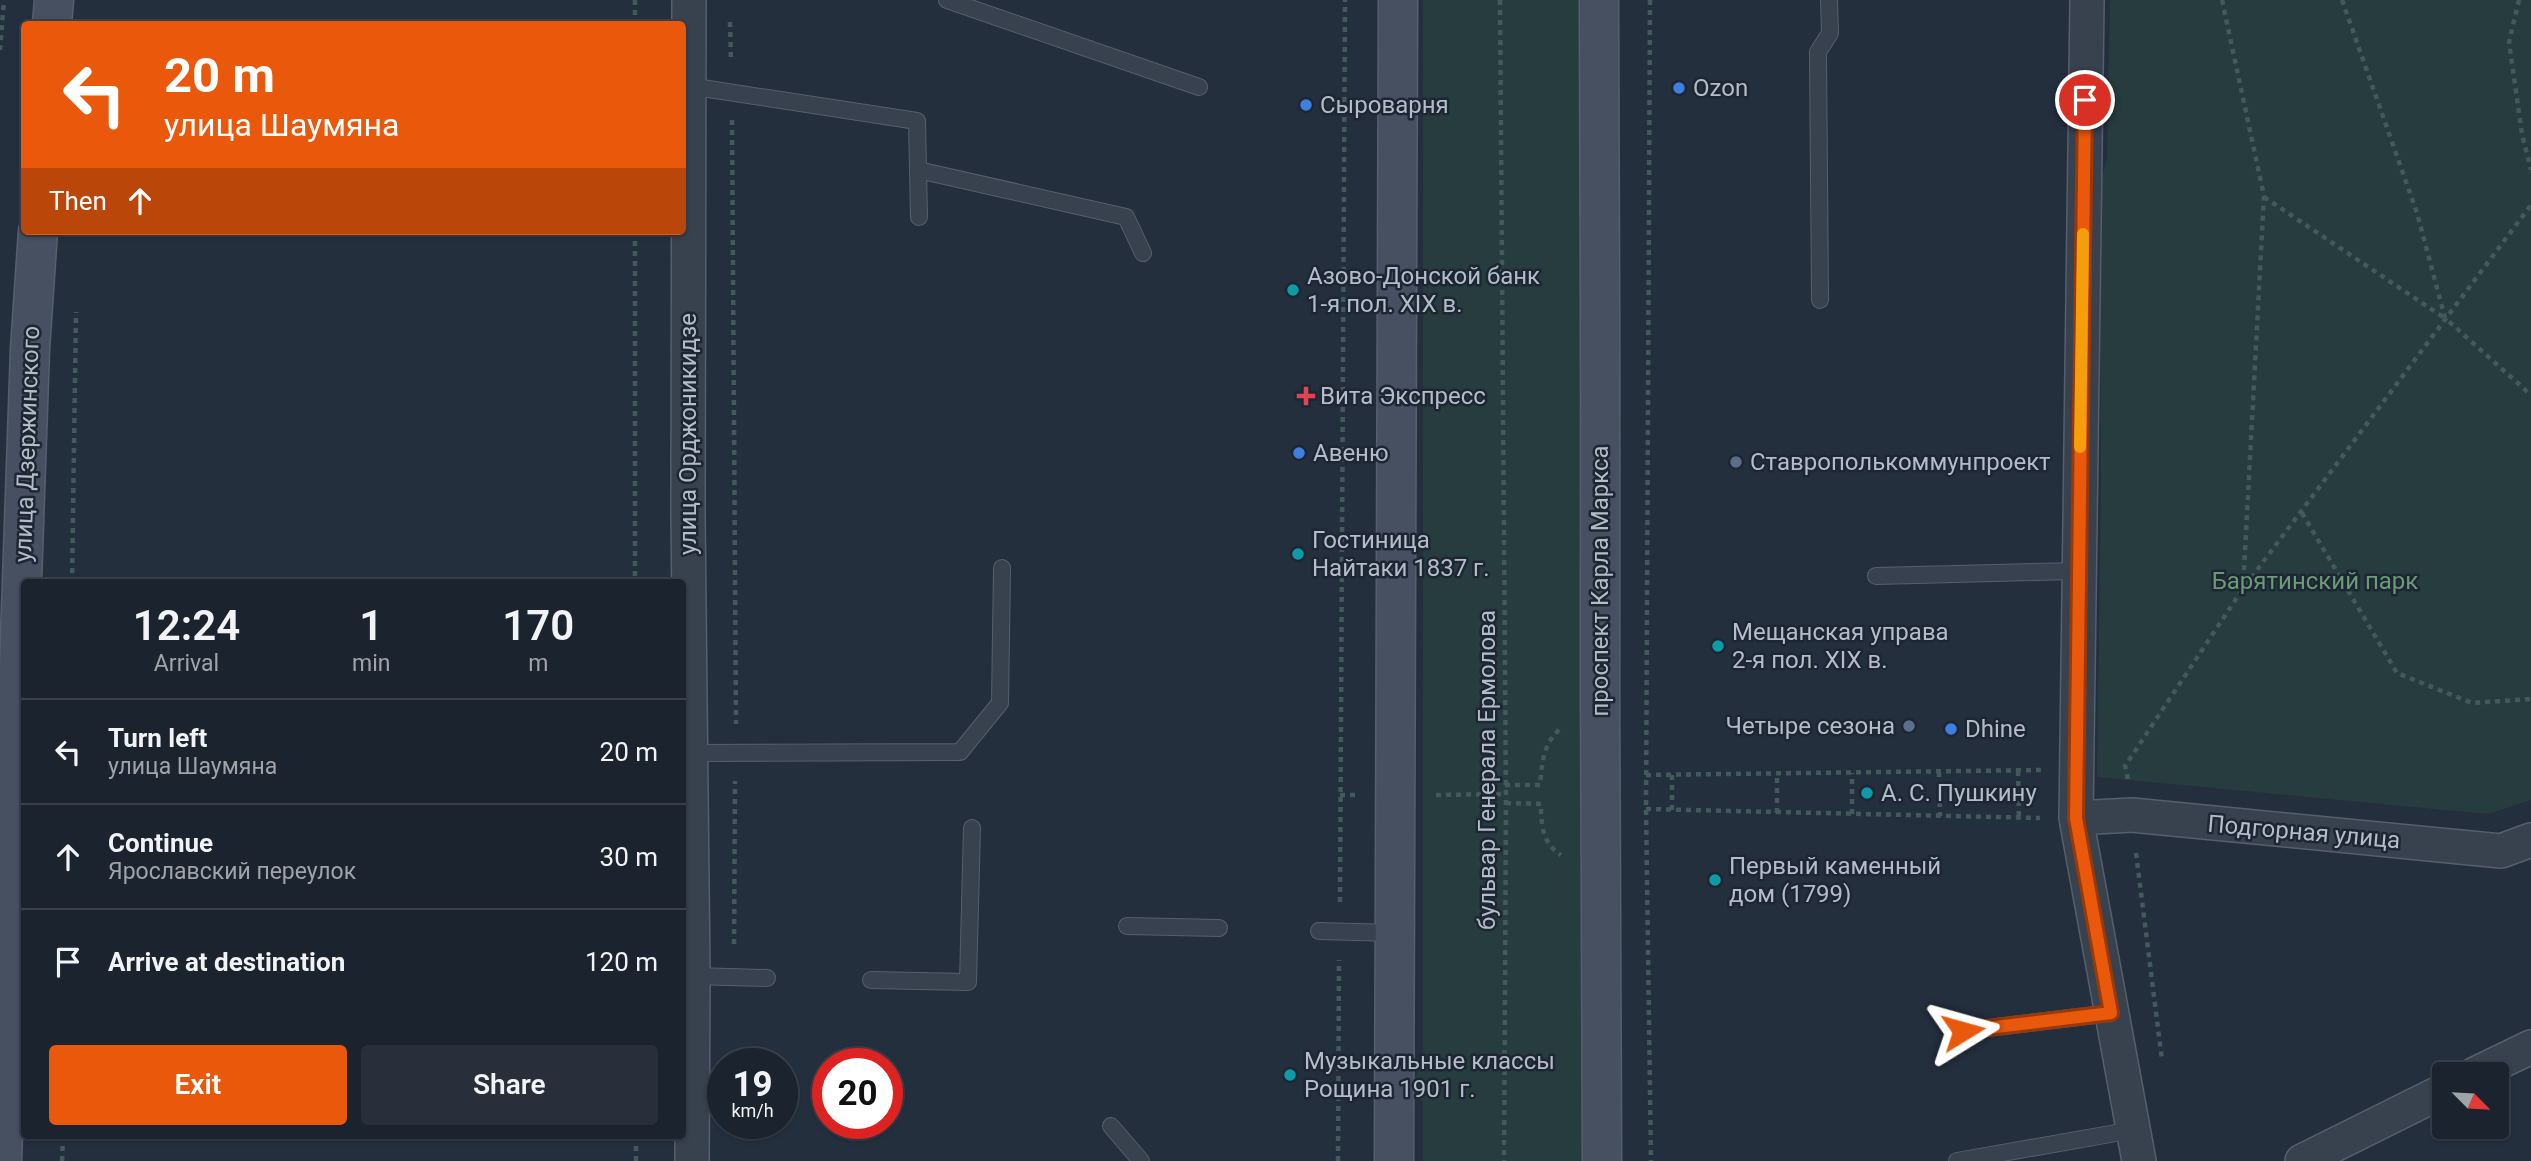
<!DOCTYPE html>
<meta charset="utf-8">
<style>
:root{--surface:#1b232e;--page:#282f3a;--text:#f1f3f6;--muted:#a0a4aa;--line:#39404a;--accent:#ea580c}
body{margin:0;font-family:Roboto,sans-serif;background:var(--page);color:var(--text);height:100vh;display:flex;flex-direction:column;font-size:26px;white-space:nowrap}
*{box-sizing:border-box;margin:0}
p{font-size:23px;color:var(--muted)}
.icon{flex:none;width:38px;height:38px;fill:none;stroke:currentColor;stroke-width:2;stroke-linecap:round;stroke-linejoin:round}
.map{position:relative;flex:1;overflow:hidden}
.sheet{position:absolute;left:21px;top:579px;width:665px;height:560px;display:flex;flex-direction:column;background:var(--surface);border-radius:7px;box-shadow:0 2px 5px #0004,0 0 0 2px var(--line)}
.sheet>*{flex:none}
.banner{position:absolute;left:21px;top:21px;width:665px;height:214px;border-radius:7px;box-shadow:0 2px 5px #0004,0 0 0 2px var(--line);background:#ea580c;color:#fff;overflow:hidden}
.needle{width:46px;rotate:114deg}
.fabs{position:absolute;left:2432px;top:1062px;display:grid;gap:14px}
.fabs a{display:grid;place-items:center;width:77px;height:77px;border-radius:7px;background:var(--surface);box-shadow:0 2px 5px #0004,0 0 0 2px var(--line);font-size:35px}
.speed{position:absolute;left:707px;top:1048px;display:flex;gap:14px;font-size:35px;font-weight:700;text-align:center}
.speed>*{display:grid;place-content:center;width:91px;height:91px;border-radius:50%;background:var(--surface);box-shadow:0 2px 5px #0004,0 0 0 2px var(--line);line-height:1}
.speed small{font-size:18px;font-weight:400}
.speed .limit{border:10px solid #d22;background:#fff;color:#111}
.pin{position:absolute;display:grid;place-items:center;width:60px;height:60px;color:#fff;margin:-30px;border:4px solid #fff;border-radius:50%;box-shadow:0 2px 7px #0007}
.me{position:absolute;width:77px;margin:-38px;rotate:82deg;stroke-linejoin:round;filter:drop-shadow(0 0 5px #0008)}
.turn{display:flex;align-items:center;gap:24px;height:147px;padding:0 28px;font-size:32px}
.turn .icon{width:91px;height:91px;stroke-width:2.5}
.turn b{display:block;font-size:49px;line-height:60px}
.then{display:flex;align-items:center;height:66px;padding:0 28px;background:#0003;gap:14px;font-size:26px}
.eta{display:flex;justify-content:space-evenly;align-items:center;height:119px;text-align:center}
.eta b{font-size:42px;font-weight:600;line-height:49px}
.button{display:flex;gap:14px;margin-top:auto;padding:14px 28px}
.button a{flex:1;height:80px;border-radius:7px;background:var(--accent);color:#fff;font-size:28px;font-weight:600;line-height:80px;text-align:center}
.button a+a{background:var(--page);color:var(--text)}
ul{padding:0;list-style:none}
li{display:flex;align-items:center;gap:21px;height:105px;padding:0 28px;border-top:2px solid var(--line)}
li div{flex:1}
li b{display:block;font-size:26px}
li em{font-style:normal}
.map>svg:first-child{display:block}
</style>
<div class="map">
<svg width="2531" height="1161" viewBox="0 0 2531 1161">
<rect width="100%" height="100%" fill="#242f3e"/>
<path fill="#263c3f" d="M1423,0H1583V1161H1423V1102L1415,1096V1078L1423,1062Z
M2110,0H2531V800L2488,814L2097,777L2101,486L2100,298L2091,248L2102,177L2107,159Z"/>
<g fill="none" stroke-linecap="round" stroke-linejoin="round">
<defs>
<path id="lane" d="M947,0L1199,87
M689,86L917,121L919,217
M918,170L1126,217L1143,253
M1820,300L1818,52L1830,33L1829,0
M1876,576L2077,571
M691,753L960,752L1000,703L1002,568
M1127,926L1219,928
M1319,931L1394,933
M693,976L767,978
M871,980L968,982L972,828
M1963,1031L2111,1013
M1111,1126L1141,1161
M1957,1161L2133,1130"/>
<path id="street" d="M689,0L688,515L693,976L692,1161
M2087,0L2076,818L2139,1161
M2076,818L2132,815L2501,851L2531,840
M2475,1074L2531,1047
M2302,1161L2445,1090"/>
<path id="secondary" d="M1599,0C1602,387 1598,774 1602,1161
M52,24L54,0
M2,1161L30,349L38,231
M1394,1161L1398,0"/>
</defs>
<use href="#lane" stroke="#565f6c" stroke-width="18"/>
<use href="#street" stroke="#565f6c" stroke-width="36"/>
<use href="#secondary" stroke="#565f6c" stroke-width="41"/>
<path stroke="#44595c" stroke-width="4.5" stroke-dasharray="5 5" stroke-linecap="butt" d="M635,0V24
M1500,0L1506,803L1504,1161
M1650,0L1646,809L1651,1161
M2222,0L2264,196L2243,589
M2342,0L2417,213L2445,318L2531,395
M2519,0L2509,42L2522,134L2531,170
M730,22L731,62
M0,50L4,0
M732,120L736,724
M2264,197L2443,317
M635,231V583
M2302,513L2397,673L2472,703L2531,699
M72,583L76,312
M2018,771L2019,818
M1939,772L1940,816
M1646,775L2041,770
M1672,775V810
M2128,779L2125,766L2242,590L2531,205
M1505,785H1540C1542,763 1543,744 1560,729
M1340,795H1357
M1436,795L1505,794
M1506,803L1541,804C1541,824 1542,843 1561,855
M1646,809L2040,818
M1777,813V774
M1852,814V773
M2136,853L2162,1060
M1340,902L1345,0
M734,944L735,781
M636,1136V1161
M62,1161L63,1136
M1338,1161L1339,960"/>
<use href="#lane" stroke="#38414e" stroke-width="16"/>
<use href="#street" stroke="#38414e" stroke-width="33"/>
<use href="#secondary" stroke="#465061" stroke-width="38"/>
</g>
<g fill="none" stroke-linecap="round" stroke-linejoin="round">
<defs>
<path id="route" d="M1963,1031L2111,1013L2076,818L2085,100"/>
</defs>
<use href="#route" stroke="#983908" stroke-width="18"/>
<use href="#route" stroke="#ea580c" stroke-width="12"/>
<path stroke="#f59e0b" stroke-width="12" d="M2080,447L2083,234"/>
</g>
<g fill="#3f7fe0" stroke="#1d2633" stroke-width="2.5">
<circle cx="1679" cy="88" r="7"/>
<circle cx="1306" cy="105" r="7"/>
<circle cx="1299" cy="453" r="7"/>
<circle cx="1951" cy="729" r="7"/>
</g>
<g fill="#0f9aa8" stroke="#1d2633" stroke-width="2.5">
<circle cx="1293" cy="290" r="7"/>
<circle cx="1298" cy="554" r="7"/>
<circle cx="1718" cy="646" r="7"/>
<circle cx="1867" cy="793" r="7"/>
<circle cx="1715" cy="880" r="7"/>
<circle cx="1290" cy="1075" r="7"/>
</g>
<path fill="#e0444e" stroke="#1d2633" stroke-width="2.5" d="M1302.5 385.5h7v7h7v7h-7v7h-7v-7h-7v-7h7z"/>
<g fill="#5c6f8a" stroke="#1d2633" stroke-width="2.5">
<circle cx="1736" cy="462" r="7"/>
<circle cx="1909" cy="726" r="7"/>
</g>
<g text-anchor="middle" stroke-width="5" stroke-linejoin="round" paint-order="stroke">
<g font-size="24" fill="#b4bcc9" stroke="#1d2633" text-anchor="start">
<text x="1693" y="96">Ozon</text>
<text x="1320" y="113">Сыроварня</text>
<text x="1307" y="284">Азово-Донской банк<tspan x="1307" dy="28">1-я пол. XIX в.</tspan></text>
<text x="1320" y="404">Вита Экспресс</text>
<text x="1313" y="461">Авеню</text>
<text x="1750" y="470">Ставрополькоммунпроект</text>
<text x="1312" y="548">Гостиница<tspan x="1312" dy="28">Найтаки 1837 г.</tspan></text>
<text x="1732" y="640">Мещанская управа<tspan x="1732" dy="28">2-я пол. XIX в.</tspan></text>
<text x="1895" y="734" text-anchor="end">Четыре сезона</text>
<text x="1965" y="737">Dhine</text>
<text x="1881" y="801">А. С. Пушкину</text>
<text x="1729" y="874">Первый каменный<tspan x="1729" dy="28">дом (1799)</tspan></text>
<text x="1304" y="1069">Музыкальные классы<tspan x="1304" dy="28">Рощина 1901 г.</tspan></text>
</g>
<g font-size="24" fill="#b4bcc9" stroke="#1d2633">
<text transform="translate(688 434) rotate(-90)" y="8">улица Орджоникидзе</text>
<text transform="translate(27 444) rotate(-88)" y="8">улица Дзержинского</text>
<text transform="translate(1600 581) rotate(-90)" y="8">проспект Карла Маркса</text>
<text transform="translate(1487 770) rotate(-90)" y="8">бульвар Генерала Ермолова</text>
<text transform="translate(2304 832) rotate(5)" y="8">Подгорная улица</text>
</g>
<g font-size="24" fill="#6b9a76" stroke="#1d2633">
<text x="2315" y="589">Барятинский парк</text>
</g>
</g>
</svg>
<div class="fabs">
<a><svg class="needle" viewBox="-14 -14 28 28"><path d="M0-13l5 13h-10z" fill="#e53935"/><path d="M0 13l5-13h-10z" fill="#a0a4aa"/></svg></a>
</div>
<div class="speed"><div>19<small>km/h</small></div><div class="limit">20</div></div>
<div class="pin" style="left:2085px;top:100px;background:#d93025"><svg class="icon" aria-label="arrive" viewBox="0 0 24 24"><path d="M6 21V4h12l-3 4 3 4H6"/></svg></div>
<svg class="me" style="left:1963px;top:1031px" viewBox="-20 -20 40 40"><path d="M0-17L14 15 0 8-14 15z" fill="#ea580c" stroke="#fff" stroke-width="4"/></svg>
<div class="banner">
<div class="turn"><svg class="icon" aria-label="left" viewBox="0 0 24 24"><path d="M17 20v-9H6M10 6l-5 5 5 5"/></svg><div><b>20 m</b>улица Шаумяна</div></div>
<div class="then">Then<svg class="icon" aria-label="ahead" viewBox="0 0 24 24"><path d="M12 20V5M6 11l6-6 6 6"/></svg></div>
</div>
<section class="sheet">
<div class="eta">
<div><b>12:24</b><p>Arrival</p></div>
<div><b>1</b><p>min</p></div>
<div><b>170</b><p>m</p></div>
</div>
<ul>
<li><svg class="icon" aria-label="left" viewBox="0 0 24 24"><path d="M17 20v-9H6M10 6l-5 5 5 5"/></svg><div><b>Turn left</b><p>улица Шаумяна</p></div><em>20 m</em></li>
<li><svg class="icon" aria-label="ahead" viewBox="0 0 24 24"><path d="M12 20V5M6 11l6-6 6 6"/></svg><div><b>Continue</b><p>Ярославский переулок</p></div><em>30 m</em></li>
<li><svg class="icon" aria-label="arrive" viewBox="0 0 24 24"><path d="M6 21V4h12l-3 4 3 4H6"/></svg><div><b>Arrive at destination</b></div><em>120 m</em></li>
</ul>
<div class="button"><a>Exit</a><a>Share</a></div>
</section>
</div>
